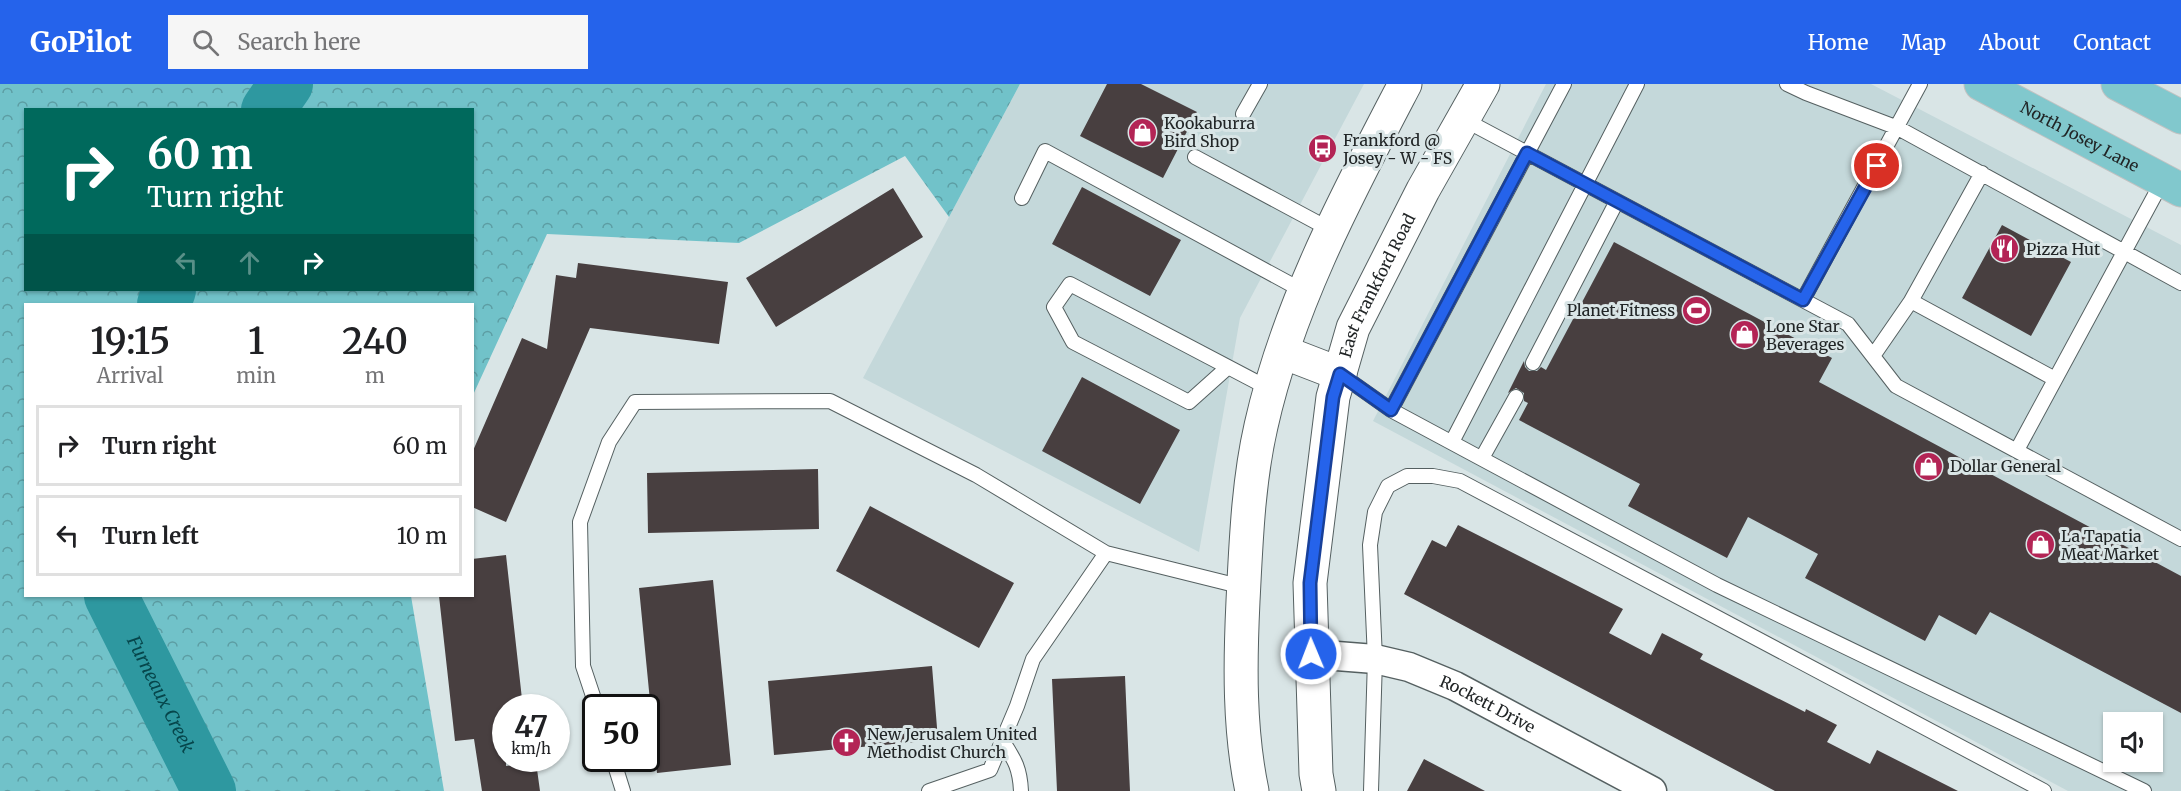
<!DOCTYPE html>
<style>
:root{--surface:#fff;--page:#f6f6f6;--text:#202124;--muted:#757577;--line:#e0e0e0;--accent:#2563eb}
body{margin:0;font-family:Merriweather,serif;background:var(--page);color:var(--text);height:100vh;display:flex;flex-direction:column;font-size:22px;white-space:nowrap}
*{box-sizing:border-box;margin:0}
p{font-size:20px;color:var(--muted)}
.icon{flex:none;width:33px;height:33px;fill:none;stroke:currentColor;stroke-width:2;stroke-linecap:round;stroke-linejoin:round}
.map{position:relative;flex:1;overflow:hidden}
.sheet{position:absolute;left:24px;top:219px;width:450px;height:294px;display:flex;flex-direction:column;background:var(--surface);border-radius:0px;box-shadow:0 2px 4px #0004}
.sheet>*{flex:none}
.guide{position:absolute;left:24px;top:24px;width:450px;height:183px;border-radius:0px;box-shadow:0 2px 4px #0004;background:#00695c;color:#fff;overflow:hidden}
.buttons{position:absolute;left:2103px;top:628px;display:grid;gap:12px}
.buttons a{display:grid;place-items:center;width:60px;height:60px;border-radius:0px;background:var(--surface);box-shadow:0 2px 4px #0004;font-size:30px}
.speed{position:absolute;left:492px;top:610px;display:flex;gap:12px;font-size:30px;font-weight:700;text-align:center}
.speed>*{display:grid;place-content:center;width:78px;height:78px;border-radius:50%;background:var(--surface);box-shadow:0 2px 4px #0004;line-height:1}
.speed small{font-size:15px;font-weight:400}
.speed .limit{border:3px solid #111;border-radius:9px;background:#fff;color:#111}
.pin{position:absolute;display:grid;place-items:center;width:51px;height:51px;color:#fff;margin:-26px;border:3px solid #fff;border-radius:50%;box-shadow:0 2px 6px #0007}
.me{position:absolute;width:66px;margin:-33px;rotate:359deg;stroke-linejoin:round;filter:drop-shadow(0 0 4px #0008)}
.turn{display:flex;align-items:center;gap:21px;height:126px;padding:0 24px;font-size:27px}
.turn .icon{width:78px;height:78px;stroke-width:2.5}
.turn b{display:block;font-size:42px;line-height:51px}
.lanes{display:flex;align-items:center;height:57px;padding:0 24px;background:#0003;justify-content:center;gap:30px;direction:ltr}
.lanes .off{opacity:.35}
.eta{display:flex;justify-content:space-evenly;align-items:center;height:102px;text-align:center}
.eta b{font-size:36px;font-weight:600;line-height:42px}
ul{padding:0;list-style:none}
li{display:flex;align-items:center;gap:18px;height:81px;margin:0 12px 9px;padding:0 12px;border:3px solid var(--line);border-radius:0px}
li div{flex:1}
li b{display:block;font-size:22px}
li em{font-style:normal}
header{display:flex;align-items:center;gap:36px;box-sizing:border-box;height:84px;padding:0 30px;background:var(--accent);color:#fff}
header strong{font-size:28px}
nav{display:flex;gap:33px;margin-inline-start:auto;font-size:21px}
.search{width:420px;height:54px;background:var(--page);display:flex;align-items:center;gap:15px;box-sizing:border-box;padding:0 21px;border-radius:0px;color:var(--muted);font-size:22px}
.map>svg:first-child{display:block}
</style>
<header>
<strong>GoPilot</strong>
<div class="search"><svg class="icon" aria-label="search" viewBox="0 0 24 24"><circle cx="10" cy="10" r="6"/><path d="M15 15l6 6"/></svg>Search here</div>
<nav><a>Home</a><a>Map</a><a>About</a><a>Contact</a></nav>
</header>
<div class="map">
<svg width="2181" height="707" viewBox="0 0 2181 707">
<defs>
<pattern id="park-crowns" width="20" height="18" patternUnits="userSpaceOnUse" patternTransform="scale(1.5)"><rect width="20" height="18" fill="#71c2c9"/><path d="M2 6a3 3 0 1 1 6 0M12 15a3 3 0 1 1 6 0" fill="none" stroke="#5c9da3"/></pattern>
</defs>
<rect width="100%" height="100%" fill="#d9e5e6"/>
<path fill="#c4d8da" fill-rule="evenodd" d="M1020,0H1364L1240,234L1199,468L863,294Z
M1546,0H1871L2181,161V707H2068L1373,337ZM2114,639H2152V678H2114Z"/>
<path fill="url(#park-crowns)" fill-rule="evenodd" d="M0,0H1020L949,133L905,72L739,159L547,150L473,311L472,220H26V512H411L444,707H0ZM26,26H472V206H26Z"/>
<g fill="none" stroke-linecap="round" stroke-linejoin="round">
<g stroke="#2e98a0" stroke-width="54">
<path d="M268,26L286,0"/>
<path d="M164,220L169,206"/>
<path id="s1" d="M111,512L209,707"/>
</g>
</g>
<path fill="#483f40" d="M1107,0H1141L1197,28L1163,94L1080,52Z
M1082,103L1181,156L1150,212L1052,160Z
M893,104L923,153L776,243L746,194Z
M2002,141L2071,178L2031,252L1962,214Z
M1614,158L1832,274L1819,298L2181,492V629L1990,528L1976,551L1939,531L1925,557L1805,494L1818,470L1748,433L1727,474L1628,422L1640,400L1519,336L1528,319L1524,317V309L1516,304L1508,309L1524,277L1525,283L1529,287H1537L1541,283L1546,286Z
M578,179L728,198L719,260L590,244L506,438L472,423V369L522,254L547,265L556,191L576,194Z
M1082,293L1180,346L1140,420L1042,367Z
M818,385L819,445L648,449L647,389Z
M870,422L1014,499L979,564L836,487Z
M1458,441L1623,525L1609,549L1651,571L1662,549L1703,570L1700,575L1805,628L1806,625L1837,641L1827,658L1870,680L1877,666L1958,707H1775L1404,510L1432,456L1446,463Z
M506,471L523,624H506V682L536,678L540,707H482L474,655L455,657L439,512H472V475Z
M713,496L731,681L657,689L639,504Z
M932,582L938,656L774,671L768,597Z
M1125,592L1130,707H1057L1052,595Z
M1424,675L1485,707H1407Z"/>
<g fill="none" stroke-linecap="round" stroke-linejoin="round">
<defs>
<path id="lane" d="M1564,0L1391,326L1717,501L2144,707
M1787,0L1806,9L1898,44L2181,199
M1243,30L1260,0
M1463,35L1848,240L1896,302L2181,455
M1195,73L1331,146
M1022,114L1045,67L1305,208
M1803,216L1920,0
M1911,217L2055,295
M1873,272L1911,217L1982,89
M1533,279L1617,117
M1227,284L1189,318L1073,258L1054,223L1070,200L1270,305
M1340,290L1391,326
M1452,358L1637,0
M2017,366L2163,96
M1482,374L1516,313
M597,624L583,582L580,438L609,358L635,318L830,317L976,391L1106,469L1243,503
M1003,658C1015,676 1020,685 1021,707
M613,675L623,707
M929,707L990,686L1017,622L1033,575L1106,469
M1371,707L1375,575L1370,461L1375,428L1388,402L1407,392H1433L1460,397L2044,707"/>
<g id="street">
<path id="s2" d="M1311,570L1375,575L1409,583L1455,602L1652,707"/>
</g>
<g id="secondary">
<path d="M1283,268L1340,290"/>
<path d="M1252,707C1239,645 1240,580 1243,517C1246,459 1248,399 1261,342C1288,221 1348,109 1405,0"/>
<path id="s3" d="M1319,707L1316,690L1310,499L1333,313L1353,244L1423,106L1483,0"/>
</g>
<g id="primary">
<path id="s4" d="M1981,0L2181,106"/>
<path d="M2118,0L2181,33"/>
</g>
</defs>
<use href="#lane" stroke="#556061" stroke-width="16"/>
<use href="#street" stroke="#556061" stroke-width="31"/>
<use href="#secondary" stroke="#556061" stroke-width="35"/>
<use href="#primary" stroke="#c1c2c2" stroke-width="35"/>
<use href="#lane" stroke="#fff" stroke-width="14"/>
<use href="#street" stroke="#fff" stroke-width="28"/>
<use href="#secondary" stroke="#fff" stroke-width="33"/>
<use href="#primary" stroke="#81c8cd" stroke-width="33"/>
</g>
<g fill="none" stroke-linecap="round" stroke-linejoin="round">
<defs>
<path id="route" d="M1311,570L1310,499L1333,313L1340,290L1391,326L1527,69L1803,216L1877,82"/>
</defs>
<use href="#route" stroke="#184099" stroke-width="15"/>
<use href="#route" stroke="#2563eb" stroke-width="10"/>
</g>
<defs>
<symbol id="shop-disc" viewBox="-11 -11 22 22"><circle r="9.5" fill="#b32455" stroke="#d9e5e6"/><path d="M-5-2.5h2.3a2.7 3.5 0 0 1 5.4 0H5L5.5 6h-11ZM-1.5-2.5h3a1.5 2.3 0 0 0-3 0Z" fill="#fff"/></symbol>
<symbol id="bus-disc" viewBox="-11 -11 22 22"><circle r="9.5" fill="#b32455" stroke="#d9e5e6"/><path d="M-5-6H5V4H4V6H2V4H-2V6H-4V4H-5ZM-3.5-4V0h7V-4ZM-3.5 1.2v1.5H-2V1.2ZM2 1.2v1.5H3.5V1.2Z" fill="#fff"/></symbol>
<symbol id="restaurant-disc" viewBox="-11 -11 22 22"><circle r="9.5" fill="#b32455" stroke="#d9e5e6"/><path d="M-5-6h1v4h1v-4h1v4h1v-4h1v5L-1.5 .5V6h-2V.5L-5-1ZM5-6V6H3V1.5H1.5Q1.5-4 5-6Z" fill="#fff"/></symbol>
<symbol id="stadium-disc" viewBox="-11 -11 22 22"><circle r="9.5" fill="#b32455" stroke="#d9e5e6"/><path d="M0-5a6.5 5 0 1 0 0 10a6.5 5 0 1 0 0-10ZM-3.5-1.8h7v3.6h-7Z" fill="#fff"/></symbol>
<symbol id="church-disc" viewBox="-11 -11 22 22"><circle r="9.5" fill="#b32455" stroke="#d9e5e6"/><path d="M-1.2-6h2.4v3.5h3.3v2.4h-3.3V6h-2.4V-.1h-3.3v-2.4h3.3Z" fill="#fff"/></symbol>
</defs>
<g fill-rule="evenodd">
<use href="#shop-disc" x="1126" y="32" width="33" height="33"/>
<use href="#bus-disc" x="1306" y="48" width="33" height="33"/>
<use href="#restaurant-disc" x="1988" y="148" width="33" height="33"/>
<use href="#stadium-disc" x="1680" y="210" width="33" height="33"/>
<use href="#shop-disc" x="1728" y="234" width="33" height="33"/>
<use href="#shop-disc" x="1912" y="366" width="33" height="33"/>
<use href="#shop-disc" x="2024" y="444" width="33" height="33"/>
<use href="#church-disc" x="830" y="642" width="33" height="33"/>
</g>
<g text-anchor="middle" stroke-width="6" stroke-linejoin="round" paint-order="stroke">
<g font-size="16" fill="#212526" stroke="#d9e5e6" text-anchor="start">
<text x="1164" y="45">Kookaburra<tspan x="1164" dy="18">Bird Shop</tspan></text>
<text x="1343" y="62">Frankford @<tspan x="1343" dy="18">Josey - W - FS</tspan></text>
<text x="2026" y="171">Pizza Hut</text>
<text x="1675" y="232" text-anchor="end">Planet Fitness</text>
<text x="1766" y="248">Lone Star<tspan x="1766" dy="18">Beverages</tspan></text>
<text x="1950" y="388">Dollar General</text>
<text x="2061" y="458">La Tapatia<tspan x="2061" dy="18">Meat Market</tspan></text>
<text x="867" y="656">New Jerusalem United<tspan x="867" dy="18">Methodist Church</tspan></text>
</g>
<g font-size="16" fill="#212526" stroke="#d9e5e6">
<text dy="6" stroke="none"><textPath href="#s4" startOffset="112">North Josey Lane</textPath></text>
<text dy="6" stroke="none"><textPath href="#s3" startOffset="516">East Frankford Road</textPath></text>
<text dy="6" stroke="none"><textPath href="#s2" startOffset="186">Rockett Drive</textPath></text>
</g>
<g font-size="18" font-style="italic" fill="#06464b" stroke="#d9e5e6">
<text dy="6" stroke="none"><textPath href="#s1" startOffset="110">Furneaux Creek</textPath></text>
</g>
</g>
</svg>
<div class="buttons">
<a><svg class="icon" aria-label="sound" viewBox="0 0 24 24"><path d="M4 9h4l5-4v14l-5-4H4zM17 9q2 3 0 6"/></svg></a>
</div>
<div class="speed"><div>47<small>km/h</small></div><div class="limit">50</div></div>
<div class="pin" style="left:1877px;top:82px;background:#d93025"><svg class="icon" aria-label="arrive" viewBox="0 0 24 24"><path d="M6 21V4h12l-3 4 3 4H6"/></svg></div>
<svg class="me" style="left:1311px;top:570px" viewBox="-20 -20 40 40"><circle r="17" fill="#2563eb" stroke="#fff" stroke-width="3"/><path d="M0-11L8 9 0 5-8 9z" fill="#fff"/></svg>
<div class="guide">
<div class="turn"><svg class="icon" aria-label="right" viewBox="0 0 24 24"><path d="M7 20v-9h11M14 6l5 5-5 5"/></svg><div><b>60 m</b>Turn right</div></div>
<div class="lanes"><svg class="icon off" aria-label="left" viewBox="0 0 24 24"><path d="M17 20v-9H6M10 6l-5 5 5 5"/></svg><svg class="icon off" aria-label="ahead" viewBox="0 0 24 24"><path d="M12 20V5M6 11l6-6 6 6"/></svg><svg class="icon" aria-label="right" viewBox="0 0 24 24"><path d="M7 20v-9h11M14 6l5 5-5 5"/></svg></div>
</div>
<section class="sheet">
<div class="eta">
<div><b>19:15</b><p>Arrival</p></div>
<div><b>1</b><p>min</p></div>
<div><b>240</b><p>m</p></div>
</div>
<ul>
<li><svg class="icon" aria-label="right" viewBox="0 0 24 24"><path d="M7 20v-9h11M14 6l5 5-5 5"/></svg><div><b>Turn right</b></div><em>60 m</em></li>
<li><svg class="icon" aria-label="left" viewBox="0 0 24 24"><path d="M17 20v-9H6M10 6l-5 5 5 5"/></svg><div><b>Turn left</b></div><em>10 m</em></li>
</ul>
</section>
</div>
